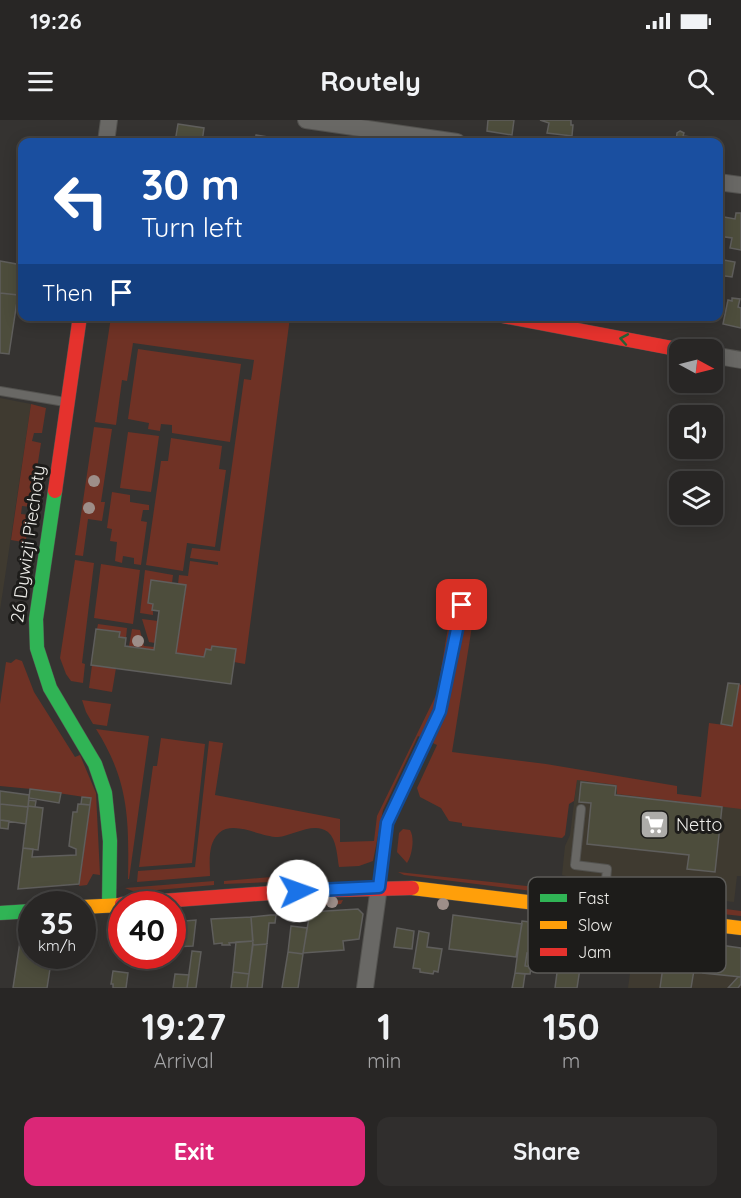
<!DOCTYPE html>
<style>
:root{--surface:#282625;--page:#302e2d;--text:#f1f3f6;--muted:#a5a5a7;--line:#444342;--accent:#db2777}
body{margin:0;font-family:Quicksand,sans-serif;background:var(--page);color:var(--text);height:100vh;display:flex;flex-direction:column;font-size:22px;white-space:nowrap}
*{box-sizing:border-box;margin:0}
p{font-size:20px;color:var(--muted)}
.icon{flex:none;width:33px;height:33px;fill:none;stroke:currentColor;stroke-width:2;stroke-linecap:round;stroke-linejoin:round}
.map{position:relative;height:868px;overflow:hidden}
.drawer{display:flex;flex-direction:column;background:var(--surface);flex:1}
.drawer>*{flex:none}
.hud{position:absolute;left:18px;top:18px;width:705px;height:183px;border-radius:12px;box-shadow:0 3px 15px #0003,0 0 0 2px var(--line);background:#1a4fa0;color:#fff;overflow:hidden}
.needle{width:39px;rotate:97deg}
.fabs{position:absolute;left:669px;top:219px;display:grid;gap:12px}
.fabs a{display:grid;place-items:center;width:54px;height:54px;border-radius:12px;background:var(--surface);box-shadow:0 3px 15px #0003,0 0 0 2px var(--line);font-size:30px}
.speed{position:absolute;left:18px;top:771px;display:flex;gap:12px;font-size:30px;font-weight:700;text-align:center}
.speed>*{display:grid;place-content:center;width:78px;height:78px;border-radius:50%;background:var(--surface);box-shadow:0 3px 15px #0003,0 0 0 2px var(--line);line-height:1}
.speed small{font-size:15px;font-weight:400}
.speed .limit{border:9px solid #d22;background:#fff;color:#111}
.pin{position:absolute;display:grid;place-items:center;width:51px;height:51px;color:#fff;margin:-26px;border-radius:12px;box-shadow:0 3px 9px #0006}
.me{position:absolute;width:66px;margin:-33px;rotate:87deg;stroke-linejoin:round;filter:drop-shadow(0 0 4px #0008)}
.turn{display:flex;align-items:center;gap:21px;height:126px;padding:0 24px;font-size:27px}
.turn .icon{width:78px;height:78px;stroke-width:2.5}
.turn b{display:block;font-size:42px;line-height:51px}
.then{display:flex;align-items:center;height:57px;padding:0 24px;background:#0003;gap:12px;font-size:22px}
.eta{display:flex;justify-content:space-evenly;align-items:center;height:102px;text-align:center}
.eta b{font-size:36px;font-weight:800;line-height:42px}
.cta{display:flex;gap:12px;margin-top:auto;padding:12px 24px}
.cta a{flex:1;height:69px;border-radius:12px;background:var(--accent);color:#fff;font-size:24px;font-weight:800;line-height:69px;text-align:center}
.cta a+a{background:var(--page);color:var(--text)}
.status{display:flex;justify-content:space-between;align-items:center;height:42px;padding:0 30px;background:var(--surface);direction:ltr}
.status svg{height:16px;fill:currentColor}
header{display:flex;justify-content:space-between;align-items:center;height:78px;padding:0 24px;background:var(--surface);font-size:27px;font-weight:800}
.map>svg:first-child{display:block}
</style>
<div class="status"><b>19:26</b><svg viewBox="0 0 49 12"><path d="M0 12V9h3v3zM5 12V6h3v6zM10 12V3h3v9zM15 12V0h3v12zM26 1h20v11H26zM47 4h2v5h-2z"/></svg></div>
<header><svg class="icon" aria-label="menu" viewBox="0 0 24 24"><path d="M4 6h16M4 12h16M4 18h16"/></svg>Routely<svg class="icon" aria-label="search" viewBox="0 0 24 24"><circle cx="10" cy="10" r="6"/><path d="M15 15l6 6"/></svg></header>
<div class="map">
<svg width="741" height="868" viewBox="0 0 741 868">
<rect width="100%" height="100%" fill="#353331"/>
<path fill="#3f3a30" d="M0,278L31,284L0,490Z
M578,651L677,674L741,682V756H737L734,782L628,770L629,758H622L618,760L617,768L597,766L562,755L565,726L570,715Z
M619,813L741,828V868H628L633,831L617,829Z"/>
<path fill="#6f3225" d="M111,197H290L245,544L234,542L236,529L212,526L211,530L206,529L204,537L176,533L186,465L178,464L179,455L188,456L190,441L218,445V442L190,438L192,428L220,431L244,259L251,260L254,240L133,223L127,261L122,260L116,305L95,302Z
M138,229L241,244L230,322L172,313V305L161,304L160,311L148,309L149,303L128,299Z
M31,284L46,288L42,313H34L32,321L41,323L31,387L22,386L21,394L30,395L26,419L23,422L11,420Z
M94,307L112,309L101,382H105L102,401L88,399L83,436L75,435Z
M128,312L159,316L151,372L120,368Z
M171,318L222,326L219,349L226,350L215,427L187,423L183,451L146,445L161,341H168Z
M112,372L130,375V382L149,385V390H143L141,401L147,402L141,445L134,444V438L123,436L122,443L115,441L117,422L110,421L112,409L107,408Z
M75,440L94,443L82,543L85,544L83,563L71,561L66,554L60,538Z
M101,444L140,450L133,504L94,498Z
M145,450L173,455L172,463L152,460L153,495L140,493Z
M454,472L476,481L452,632L546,644L677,666V674L701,677L709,603L732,606L739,564L741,565V689L617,674V665L577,660L574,681L569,684L565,715L562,718L462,706V703L449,701L441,688L420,677L417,668L437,625L418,616L383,690L373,741L359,746L339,747C337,736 337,720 328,712C314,701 292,716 278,717C260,717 234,700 219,713C207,724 210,744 210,756L137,762L138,751L195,747L209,621L223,623L215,675L340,699V722L374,721L377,696L437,573Z
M142,499L158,501L155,523L149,522Z
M98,504L127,508L126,518L119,517V512L97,509Z
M132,509L140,510L144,526L154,527V530L129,526Z
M16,539L22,541L34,572L75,637L80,635L96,673L100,755L93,754L87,765L79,766L91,678L31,669L0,666V584L6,542L11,543Z
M92,545L116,548L112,572L89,568Z
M82,580L111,584L107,606L93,604L86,592Z
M96,609L149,616L129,759H128C129,700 129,661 96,609Z
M161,618L205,624L192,743L139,747L153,646H157Z
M403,709L410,710C415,718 412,736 407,743L397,732L399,713Z
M398,752L592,773L587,777H581L404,755Z
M295,755V761L224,764V761Z
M214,761V765L135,772L125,768Z
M343,780L341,784L291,788V784Z
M688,784L741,791V796L713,793Z"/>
<path fill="#4d4d3c" stroke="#5f5e5c" stroke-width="1.5" d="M488,0H514L512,15L487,11Z
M540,0H571V5H573L572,16L547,13L549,3Z
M178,4L204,8L202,22H175Z
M680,11L684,13L683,16L716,20L715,22H676L677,13Z
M256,15L281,19L280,22H255Z
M646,17L663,19L666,22H645Z
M736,93H741V130L730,128L732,118L718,116V96L735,99Z
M718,139L735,142L732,157L718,155Z
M0,141L22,145V171L18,170L17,175L0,173Z
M0,173L18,175L9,234L0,233Z
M732,178L740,179L738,187L741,188V208L723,204L728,180L732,181Z
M151,460L186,465L176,533L204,537L206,529L211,530L212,526L236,529L231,564L91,545L96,509L120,512L119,517L126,518L125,526L154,530L159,491L152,490L153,484L148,483Z
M728,563L739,564L732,606L721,604Z
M581,662L616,666L615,675L722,687L715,752L687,749L689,735L587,724L591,683L579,682Z
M30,669L61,673L59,683L29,678Z
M0,671L29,675L28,687L0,684Z
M82,677L91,678L90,685L81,684Z
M29,680L36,681L35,687L28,686Z
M0,684L28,687L26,704L0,700Z
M78,684L90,685L79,764L18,769L23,728L33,729L32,737L76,735V729L69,726L73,692H77Z
M28,686L43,688L38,730L23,728Z
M0,700L9,701L8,709L0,708Z
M358,789L363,794L359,819L343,821L344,830L303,833L310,792Z
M271,795H279H276L275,803H269L267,824L253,825L251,797Z
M453,795L522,804L516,837L449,829Z
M251,797L253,821L229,823L230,825H222V823L214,824L211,799Z
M196,800L193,826L172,827V802Z
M522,801L586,809L577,868H555L558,845H564V839L527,833L525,846L531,847L530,854L515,853Z
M291,806L307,808L303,834L288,832Z
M397,808L414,811L412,829L394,827Z
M419,811L429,813L427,827L442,829L438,852L434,851L433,854L420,852V849L413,848Z
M21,815L32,817V836H52L47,868H13Z
M253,821L249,854L233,852L236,822Z
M706,823L741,828V857L703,853Z
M267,824L262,868H247L253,825Z
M192,831L201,832L196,868H187Z
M288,832L303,834L298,868H282Z
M527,833L532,834L531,847L525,846Z
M663,847L694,850L691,868H660Z
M113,851L128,853L126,868H113V864H111Z
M233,852L249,854L247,868H231Z
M515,853L525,854L523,868H512Z
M175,854L189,855L187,868H173Z
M738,857H741V864L738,868H728Z"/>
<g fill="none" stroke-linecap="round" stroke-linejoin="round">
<defs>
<path id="lane" d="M0,271L65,282
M581,689L575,745L607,749L603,791
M379,766L387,703L440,591L462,485"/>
<path id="street" d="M306,0L457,22
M106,22L109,0
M718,62L741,65
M712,235L741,240
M365,868L379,767"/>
<path id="fast" d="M55,371L36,499L37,528L50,568L95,644L105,673L110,721L109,785
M0,793L32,791"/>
<path id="slow" d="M412,768L741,808
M82,787L122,785"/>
<path id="jam" d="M503,196L682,230
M55,371L80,196
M122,784L298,771L412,768"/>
</defs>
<use href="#lane" stroke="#53524f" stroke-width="10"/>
<use href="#street" stroke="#53524f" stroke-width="18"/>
<use href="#fast" stroke="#53524f" stroke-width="15"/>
<use href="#slow" stroke="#53524f" stroke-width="15"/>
<use href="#jam" stroke="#53524f" stroke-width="15"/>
<use href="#lane" stroke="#696865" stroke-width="8"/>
<use href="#street" stroke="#696865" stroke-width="16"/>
<use href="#fast" stroke="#30b455" stroke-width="14"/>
<use href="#slow" stroke="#ff9f0a" stroke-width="14"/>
<use href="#jam" stroke="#e5322d" stroke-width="14"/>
</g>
<g fill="#9d8e89">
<circle cx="94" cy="361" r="6"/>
<circle cx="89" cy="388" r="6"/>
<circle cx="138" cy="521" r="6"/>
<circle cx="332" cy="782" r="6"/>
<circle cx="313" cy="784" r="6"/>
<circle cx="443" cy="784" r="6"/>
</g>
<defs><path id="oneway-chevron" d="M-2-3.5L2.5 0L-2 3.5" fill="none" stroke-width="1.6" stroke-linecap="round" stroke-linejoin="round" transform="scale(1.5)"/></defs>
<use stroke="#266035" href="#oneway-chevron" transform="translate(624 219) rotate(-170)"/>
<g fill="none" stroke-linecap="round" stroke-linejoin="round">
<defs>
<path id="route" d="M298,771L379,767L387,703L440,591L462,485"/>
</defs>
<use href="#route" stroke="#114b97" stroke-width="15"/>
<use href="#route" stroke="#1a73e8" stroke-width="10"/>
</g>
<defs>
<symbol id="supermarket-square" viewBox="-11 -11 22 22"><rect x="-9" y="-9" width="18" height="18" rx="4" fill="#adaca9" stroke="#1d1c1a"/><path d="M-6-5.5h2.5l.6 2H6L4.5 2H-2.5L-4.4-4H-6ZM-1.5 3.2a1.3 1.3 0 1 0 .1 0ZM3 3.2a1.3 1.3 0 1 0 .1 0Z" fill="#fff"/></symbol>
</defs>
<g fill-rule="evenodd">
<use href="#supermarket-square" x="638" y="688" width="33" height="33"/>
</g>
<g text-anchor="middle" stroke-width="6" stroke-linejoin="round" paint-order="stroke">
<g font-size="18" fill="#eeede9" stroke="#1d1c1a">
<text transform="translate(28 424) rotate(-82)" y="6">26 Dywizji Piechoty</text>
</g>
<g font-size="18" fill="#eeede9" stroke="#1d1c1a" text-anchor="start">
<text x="676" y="711">Netto</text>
</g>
</g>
<rect x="528" y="757" width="198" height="96" rx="9" fill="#1d1c1a" stroke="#5c5b58" stroke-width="1.5"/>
<rect x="540" y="774" width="27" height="8" fill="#30b455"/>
<rect x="540" y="801" width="27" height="8" fill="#ff9f0a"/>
<rect x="540" y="828" width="27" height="8" fill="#e5322d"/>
<g font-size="16" fill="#eeede9">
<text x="578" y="784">Fast</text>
<text x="578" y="811">Slow</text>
<text x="578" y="838">Jam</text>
</g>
</svg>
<div class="fabs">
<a><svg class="needle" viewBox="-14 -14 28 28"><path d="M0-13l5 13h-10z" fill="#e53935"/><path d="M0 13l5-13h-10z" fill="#a5a5a7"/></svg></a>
<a><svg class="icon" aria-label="sound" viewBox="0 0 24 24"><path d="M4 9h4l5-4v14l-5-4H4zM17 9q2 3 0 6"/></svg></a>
<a><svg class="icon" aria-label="layers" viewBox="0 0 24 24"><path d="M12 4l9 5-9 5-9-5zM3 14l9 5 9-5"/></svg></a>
</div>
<div class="speed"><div>35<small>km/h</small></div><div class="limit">40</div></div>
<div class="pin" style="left:462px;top:485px;background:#d93025"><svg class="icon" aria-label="arrive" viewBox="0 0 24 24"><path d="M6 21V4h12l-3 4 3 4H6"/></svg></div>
<svg class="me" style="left:298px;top:771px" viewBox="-20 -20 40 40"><circle r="19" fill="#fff"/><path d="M0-13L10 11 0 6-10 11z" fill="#1a73e8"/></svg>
<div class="hud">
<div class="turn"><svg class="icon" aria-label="left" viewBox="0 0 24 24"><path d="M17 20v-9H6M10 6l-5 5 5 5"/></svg><div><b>30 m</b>Turn left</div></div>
<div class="then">Then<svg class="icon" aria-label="arrive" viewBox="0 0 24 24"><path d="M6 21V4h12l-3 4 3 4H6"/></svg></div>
</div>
</div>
<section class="drawer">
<div class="eta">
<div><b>19:27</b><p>Arrival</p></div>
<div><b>1</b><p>min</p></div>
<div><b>150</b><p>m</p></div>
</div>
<div class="cta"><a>Exit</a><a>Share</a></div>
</section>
